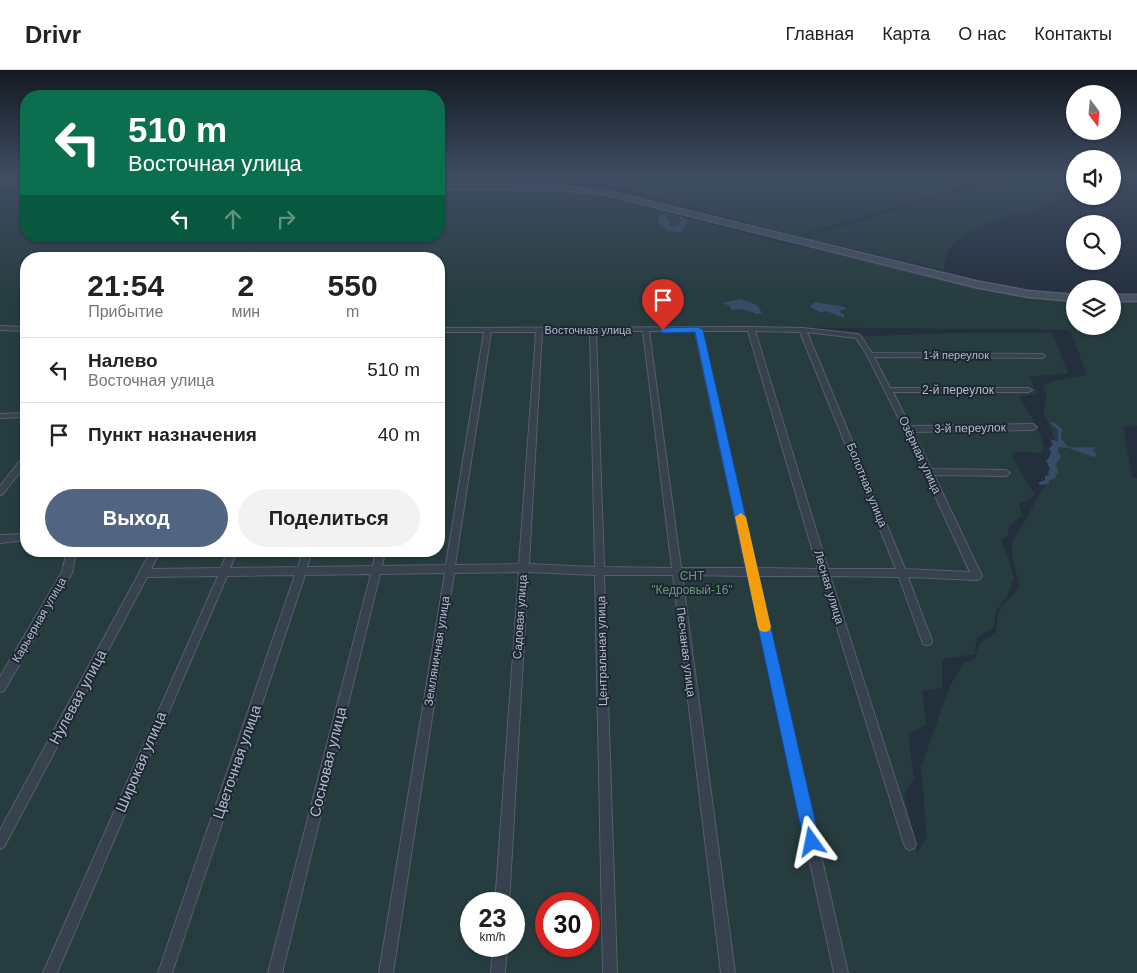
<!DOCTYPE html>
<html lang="ru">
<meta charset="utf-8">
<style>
:root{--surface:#fff;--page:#f2f2f2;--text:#222;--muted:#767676;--line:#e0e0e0;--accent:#516482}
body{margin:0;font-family:Helvetica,sans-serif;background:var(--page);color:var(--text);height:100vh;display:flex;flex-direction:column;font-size:19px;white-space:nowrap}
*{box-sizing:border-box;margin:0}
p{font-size:16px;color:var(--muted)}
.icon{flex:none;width:28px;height:28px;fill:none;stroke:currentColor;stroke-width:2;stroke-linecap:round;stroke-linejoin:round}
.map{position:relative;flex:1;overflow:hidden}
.drawer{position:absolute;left:20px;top:182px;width:425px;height:305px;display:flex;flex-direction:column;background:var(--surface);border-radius:20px;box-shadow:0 1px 4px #0004}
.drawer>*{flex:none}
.guide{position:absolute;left:20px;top:20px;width:425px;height:152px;border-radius:20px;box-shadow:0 1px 4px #0004;background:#0b6e4f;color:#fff;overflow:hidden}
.needle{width:32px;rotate:164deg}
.buttons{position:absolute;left:1066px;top:15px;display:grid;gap:10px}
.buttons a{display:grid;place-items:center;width:55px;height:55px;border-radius:50%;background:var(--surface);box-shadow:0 1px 4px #0004;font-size:25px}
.speed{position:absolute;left:460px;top:822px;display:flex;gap:10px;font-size:25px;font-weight:700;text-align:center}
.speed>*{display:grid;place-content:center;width:65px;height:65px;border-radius:50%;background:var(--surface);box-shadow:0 1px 4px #0004;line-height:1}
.speed small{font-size:12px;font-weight:400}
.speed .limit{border:8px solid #d22;background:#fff;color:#111}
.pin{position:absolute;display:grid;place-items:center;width:42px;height:42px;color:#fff;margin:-51px -21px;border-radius:50% 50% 50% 0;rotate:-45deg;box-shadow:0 0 5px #0007}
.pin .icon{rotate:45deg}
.me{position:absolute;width:55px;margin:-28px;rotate:348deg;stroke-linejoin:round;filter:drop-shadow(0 0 4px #0008)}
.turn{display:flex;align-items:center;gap:18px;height:105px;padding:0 25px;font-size:22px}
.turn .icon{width:65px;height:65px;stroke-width:2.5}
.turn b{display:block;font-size:35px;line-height:42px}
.lanes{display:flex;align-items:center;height:48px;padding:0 25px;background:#0003;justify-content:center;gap:25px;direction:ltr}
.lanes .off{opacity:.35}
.eta{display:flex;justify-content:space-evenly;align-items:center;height:85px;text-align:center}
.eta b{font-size:30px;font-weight:700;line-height:35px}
.cta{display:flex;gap:10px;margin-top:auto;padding:10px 25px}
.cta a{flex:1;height:58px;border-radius:30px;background:var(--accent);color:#fff;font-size:20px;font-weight:700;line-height:58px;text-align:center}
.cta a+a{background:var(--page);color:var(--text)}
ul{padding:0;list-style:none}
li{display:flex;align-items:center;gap:15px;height:65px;padding:0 25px;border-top:1px solid var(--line)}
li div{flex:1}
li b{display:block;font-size:19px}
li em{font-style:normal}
header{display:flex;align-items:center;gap:30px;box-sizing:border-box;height:70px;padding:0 25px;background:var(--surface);border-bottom:1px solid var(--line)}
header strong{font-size:24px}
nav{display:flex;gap:28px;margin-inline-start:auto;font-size:18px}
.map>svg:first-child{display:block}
</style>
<header>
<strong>Drivr</strong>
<nav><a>Главная</a><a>Карта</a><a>О нас</a><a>Контакты</a></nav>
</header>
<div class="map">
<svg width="1137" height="903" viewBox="0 0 1137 903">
<rect width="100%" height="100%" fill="#242f3e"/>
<path fill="#263c3f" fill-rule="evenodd" d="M439,105H590L519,114L439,113Z
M653,105H1000L798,166L611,115Z
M1016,105H1075V120L1059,122C1048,143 1018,142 999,149C977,157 940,171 945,200L812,169L810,166Z
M0,116L26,117V166H439V120L570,121L600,126L777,172L827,182L1005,224L1032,229L1075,232V256H1112L1113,233H1137V356L1123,357L1132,407L1137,408V903H0V261H26V481H439V259H526L439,258V189H26V256H0ZM757,257L1070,260L1087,305L1052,311L1043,316L1047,327L1043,341L1054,367L1053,401L1012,473C1010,488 1018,502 1019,518L1002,536L998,544L996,562L979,574L975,588L963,594L950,616L921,697L927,767L917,783L904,725L914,709L908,664L926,655L922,621L942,618V589L974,584L977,568L994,557L996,542L1008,524L1014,507L1001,469L1008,466L1009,455L1022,446L1019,434L1031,428L1035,424L1012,388L1013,382L1041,383L1044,377L1038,358L1019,326L1038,324L1029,307L1068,303L1052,263H956L868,266L812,259ZM471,834H514V876H471ZM546,834H589V876H546Z"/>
<path fill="#394c67" d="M669,143L666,146L672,153L669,154L671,157L678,155L681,150L678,147L679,146L687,149V154L681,162L668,161L658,151L659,146Z
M741,229L757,235L762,243L757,244C749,241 740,237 732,240L730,236L722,233Z
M814,232L845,237L846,239L839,241L844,245V248L826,241L822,243L810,237Z
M1053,352L1062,359L1061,368L1067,376C1077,379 1088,376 1098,378L1093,379L1097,386L1093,387L1069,378L1059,377L1058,381L1061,386L1056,394L1058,403L1055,404L1056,407L1049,411V414L1040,415L1038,413L1045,410V406L1049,405L1048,402L1050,399L1046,390L1049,388L1051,382L1049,379L1053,374L1050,369L1058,372V360L1050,353Z"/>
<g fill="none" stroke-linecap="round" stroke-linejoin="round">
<defs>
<path id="street" d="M0,256L26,257V261L0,260Z
M751,257L803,258L858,264L860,265L872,283L1042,284L1045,286L1042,288L874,287L890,318H1028L1032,320L1028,322H893L910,356L1033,354L1037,357L1033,360L913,362L931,399L1006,400L1010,403L1006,406L934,405L982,506L980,509L977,510L908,507L932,571L931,574L927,575L923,574L899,507L830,506L916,774L914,778L910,780L906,778L904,774L821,506H757L848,903H834L748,506L682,505L735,903H721L673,505H604L617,903H603L595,505L528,502L509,834H495L519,502L454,503L393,903H379L445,503L380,504L282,903H268L371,504L305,505L172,903H158L295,505L227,506L57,903H43L218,506L147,507L4,777L0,779V760L151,481H160L151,499L221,498L228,481H237L230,498L298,497L303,481H312L307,497L373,496L376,481H385L382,496L446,495L484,262H439V258ZM590,261L595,497L529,494L542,262ZM596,261H643L672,498L604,497ZM649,261H695L746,498H681ZM702,261H748L818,499L756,498ZM755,261L800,262L896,499H828ZM491,262H536L519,494L455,495ZM807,262L856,268L867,285L904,359L970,502L905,499Z
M26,343V347L0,348V344Z
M26,386V394L3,424L0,425V416L23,387Z
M26,464V470L0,473V465Z
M67,481H76L72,503L4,621L0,622V607L62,502Z
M493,876H507L505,903H491Z"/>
<path id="secondary" d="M0,112H26V116H0Z
M439,115L561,116L602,120L975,211L1028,221L1075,225V231L1028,227L975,217L602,124L561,120L439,119Z
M1112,225H1137V231H1112Z"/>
</defs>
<use href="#street" stroke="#565f6c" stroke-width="2"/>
<use href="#secondary" stroke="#565f6c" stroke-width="3"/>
<use href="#street" fill="#38414e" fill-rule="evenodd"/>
<use href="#secondary" fill="#465061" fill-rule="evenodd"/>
</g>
<linearGradient id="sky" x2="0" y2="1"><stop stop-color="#141a22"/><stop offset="0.45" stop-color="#3f4d63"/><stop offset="1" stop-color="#3f4d63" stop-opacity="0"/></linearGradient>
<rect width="1137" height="231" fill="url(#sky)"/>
<path fill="#1a73e8" stroke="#114b97" d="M698,257L703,260L820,772L818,778L812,780L807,778L804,772L695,262L663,263L659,260L663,258Z"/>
<path fill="#f59e0b" d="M741,443L746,447L771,557L769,561L765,562L760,561L758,557L735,447Z"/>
<g text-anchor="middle" stroke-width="4" stroke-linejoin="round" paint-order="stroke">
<g font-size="11" fill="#b4bcc9" stroke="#1d2633">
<text x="588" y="264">Восточная улица</text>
<text x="956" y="289">1-й переулок</text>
</g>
<g font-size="12" fill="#b4bcc9" stroke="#1d2633">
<text x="958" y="324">2-й переулок</text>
<text transform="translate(970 358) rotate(-1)" y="4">3-й переулок</text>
<text transform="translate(920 385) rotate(65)" y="4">Озёрная улица</text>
<text transform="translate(867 415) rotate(68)" y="4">Болотная улица</text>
<text transform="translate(829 517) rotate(73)" y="4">Лесная улица</text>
<text transform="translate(520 547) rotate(-86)" y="4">Садовая улица</text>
<text transform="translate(39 550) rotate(-60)" y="4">Карьерная улица</text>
<text transform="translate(437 581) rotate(-81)" y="4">Земляничная улица</text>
<text transform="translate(602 581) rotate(-91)" y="4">Центральная улица</text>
<text transform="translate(686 582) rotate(83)" y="4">Песчаная улица</text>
</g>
<g font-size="12" fill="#6b9a76" stroke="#1d2633">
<text x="692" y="510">СНТ<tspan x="692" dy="14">"Кедровый-16"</tspan></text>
</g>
<g font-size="15" fill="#b4bcc9" stroke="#1d2633">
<text transform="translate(78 627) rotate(-62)" y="5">Нулевая улица</text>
<text transform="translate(141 692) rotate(-67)" y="5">Широкая улица</text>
<text transform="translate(237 692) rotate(-71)" y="5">Цветочная улица</text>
<text transform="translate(328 692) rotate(-76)" y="5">Сосновая улица</text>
</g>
</g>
</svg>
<div class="buttons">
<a><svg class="needle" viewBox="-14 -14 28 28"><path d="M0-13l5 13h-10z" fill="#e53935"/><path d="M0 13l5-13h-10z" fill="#767676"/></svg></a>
<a><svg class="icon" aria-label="sound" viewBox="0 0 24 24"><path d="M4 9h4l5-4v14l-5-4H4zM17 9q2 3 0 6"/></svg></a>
<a><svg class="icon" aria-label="search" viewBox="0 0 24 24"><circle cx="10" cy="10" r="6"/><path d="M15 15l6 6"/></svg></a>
<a><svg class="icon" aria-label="layers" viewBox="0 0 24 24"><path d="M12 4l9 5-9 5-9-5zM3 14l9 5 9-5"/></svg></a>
</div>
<div class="speed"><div>23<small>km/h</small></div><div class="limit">30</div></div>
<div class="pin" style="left:663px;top:260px;background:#d93025"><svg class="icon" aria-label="arrive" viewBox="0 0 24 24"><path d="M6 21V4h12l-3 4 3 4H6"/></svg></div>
<svg class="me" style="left:812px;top:772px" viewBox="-20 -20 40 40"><path d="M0-17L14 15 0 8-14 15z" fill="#1a73e8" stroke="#fff" stroke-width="4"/></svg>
<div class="guide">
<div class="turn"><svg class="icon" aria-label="left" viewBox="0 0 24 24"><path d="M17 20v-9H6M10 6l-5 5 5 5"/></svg><div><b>510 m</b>Восточная улица</div></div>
<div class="lanes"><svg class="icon" aria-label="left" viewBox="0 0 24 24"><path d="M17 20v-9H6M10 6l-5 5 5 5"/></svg><svg class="icon off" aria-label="ahead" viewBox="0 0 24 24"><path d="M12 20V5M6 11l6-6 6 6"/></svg><svg class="icon off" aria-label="right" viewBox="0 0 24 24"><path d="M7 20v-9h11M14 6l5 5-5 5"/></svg></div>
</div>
<section class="drawer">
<div class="eta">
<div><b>21:54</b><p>Прибытие</p></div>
<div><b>2</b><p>мин</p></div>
<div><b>550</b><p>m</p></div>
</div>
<ul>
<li><svg class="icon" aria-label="left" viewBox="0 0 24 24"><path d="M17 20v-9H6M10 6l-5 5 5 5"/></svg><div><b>Налево</b><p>Восточная улица</p></div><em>510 m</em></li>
<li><svg class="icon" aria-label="arrive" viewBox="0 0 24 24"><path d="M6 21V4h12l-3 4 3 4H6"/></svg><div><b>Пункт назначения</b></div><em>40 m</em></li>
</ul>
<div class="cta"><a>Выход</a><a>Поделиться</a></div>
</section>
</div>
